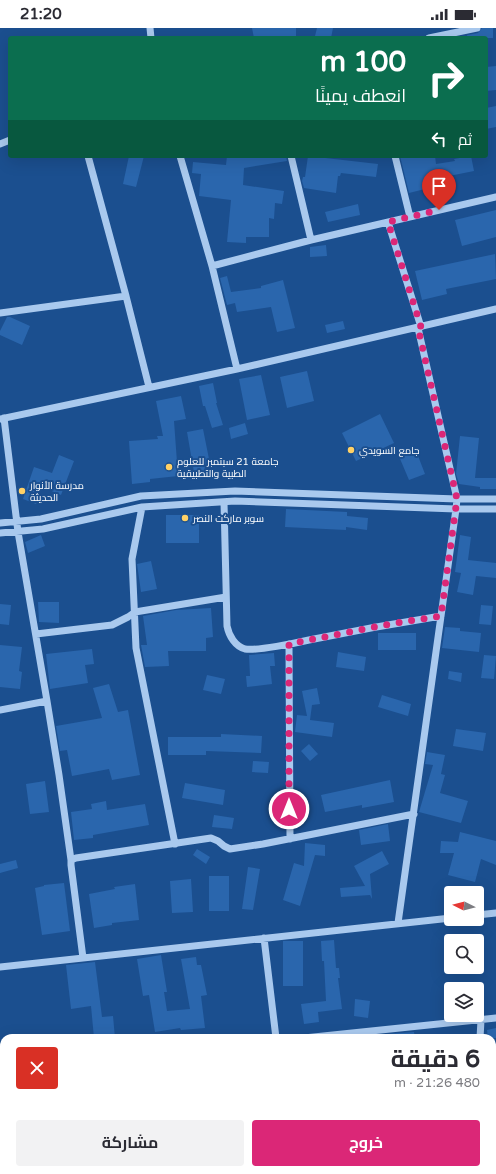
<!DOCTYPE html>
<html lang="ar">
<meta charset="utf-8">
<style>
:root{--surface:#fff;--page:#f2f2f3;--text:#2b2b33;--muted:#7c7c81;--accent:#db2777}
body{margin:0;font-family:"Varela Round",Cairo,sans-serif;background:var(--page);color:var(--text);direction:rtl;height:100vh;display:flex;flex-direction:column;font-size:15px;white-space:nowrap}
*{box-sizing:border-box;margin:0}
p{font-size:13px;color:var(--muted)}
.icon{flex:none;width:22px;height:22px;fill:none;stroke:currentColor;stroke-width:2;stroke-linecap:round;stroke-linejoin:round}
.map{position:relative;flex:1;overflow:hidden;direction:ltr}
.sheet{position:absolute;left:0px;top:1006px;width:496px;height:140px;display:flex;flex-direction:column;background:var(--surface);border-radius:12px 12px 0 0;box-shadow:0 4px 16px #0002;direction:rtl}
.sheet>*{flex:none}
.guide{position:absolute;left:8px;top:8px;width:480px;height:122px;border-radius:4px;box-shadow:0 4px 16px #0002;direction:rtl;background:#0b6e4f;color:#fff;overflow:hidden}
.needle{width:26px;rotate:276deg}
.controls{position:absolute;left:444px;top:858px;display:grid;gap:8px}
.controls a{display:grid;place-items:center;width:40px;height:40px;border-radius:4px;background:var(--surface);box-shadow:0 4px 16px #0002;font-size:20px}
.pin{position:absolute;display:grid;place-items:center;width:34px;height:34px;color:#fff;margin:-41px -17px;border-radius:50% 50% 50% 0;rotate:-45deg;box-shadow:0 0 4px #0007}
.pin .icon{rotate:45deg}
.me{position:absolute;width:44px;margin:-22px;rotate:0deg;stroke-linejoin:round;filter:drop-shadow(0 0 3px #0008)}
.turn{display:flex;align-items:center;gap:14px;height:84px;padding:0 16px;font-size:18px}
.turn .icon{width:52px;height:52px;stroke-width:2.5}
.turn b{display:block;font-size:28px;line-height:34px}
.then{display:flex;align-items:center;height:38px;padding:0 16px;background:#0003;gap:8px;font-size:15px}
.round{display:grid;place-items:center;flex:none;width:42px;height:42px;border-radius:4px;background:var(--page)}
.summary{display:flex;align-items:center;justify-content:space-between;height:68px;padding:0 16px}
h1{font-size:24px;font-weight:700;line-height:30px}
.button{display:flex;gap:8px;margin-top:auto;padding:8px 16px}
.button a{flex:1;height:46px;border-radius:4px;background:var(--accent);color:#fff;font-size:16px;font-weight:700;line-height:46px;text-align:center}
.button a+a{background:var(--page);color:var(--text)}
.status{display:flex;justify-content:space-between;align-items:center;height:28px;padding:0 20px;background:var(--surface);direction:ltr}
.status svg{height:11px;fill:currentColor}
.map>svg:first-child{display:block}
</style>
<div class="status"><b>21:20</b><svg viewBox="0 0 49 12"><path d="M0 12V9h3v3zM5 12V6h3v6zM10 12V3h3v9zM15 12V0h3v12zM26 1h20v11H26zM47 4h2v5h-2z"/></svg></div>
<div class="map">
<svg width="496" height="1146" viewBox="0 0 496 1146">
<rect width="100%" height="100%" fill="#1b4f8f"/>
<path fill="#2a66ad" d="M252,0H296V10H254Z
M317,0H333L331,10L315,8Z
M482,0H493V10H468L467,7L478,5Z
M496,38V62L486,63V39Z
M496,78V99L486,101V80Z
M129,128H144L136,159L123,156Z
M227,128H286L287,133L244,140L243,157L284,163L282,176L275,175L274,191L269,190V209H246V215L227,214L231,172L199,168L201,146L192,145L193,134L226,137Z
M308,128L378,136L376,149L341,145L340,148H338L336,165L304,160L302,153L303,149H305Z
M400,128H435L436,136L455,133L454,131L471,128L474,143L449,148L450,153L428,157L429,160L409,165Z
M358,176L360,187L328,194L325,184Z
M496,182V209L462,218L455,192Z
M326,217L327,228L310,229V219Z
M495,226L496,251L446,261L447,266L422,272L415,243Z
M227,248L231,264L261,260V258L283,252L295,300L277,304L271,279L237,284L235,275L227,277L220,250Z
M7,289H10L30,298L22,317L0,307V303Z
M343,293L345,301L327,305L325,297Z
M307,343L314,373L287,380L280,349Z
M261,347L270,387L247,392L239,351Z
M213,355L217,375H216L223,397L212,400L205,378H203L199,358Z
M181,368L186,391L174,393L178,448L150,451V454L132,456L129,413L158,411L157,408H163L156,373Z
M380,386L394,415L356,433L342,405Z
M245,395L248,406L231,411L229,400Z
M203,401L212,446L195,450L187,404Z
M460,408L479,410L475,450H496V461H480V459L459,456L456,446Z
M415,420L425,446L409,452L398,426Z
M59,427L74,433L61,467L42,459L36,476L23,471L34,439L52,445Z
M286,481L347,484V488L368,490L367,502L346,499V502L285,499Z
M166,487H199V515H166Z
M41,507L45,518L28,525L25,514Z
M460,507L471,509L468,532L496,535V550L476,548L473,567L457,564L461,545L455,544Z
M151,533L157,561L141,564L137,536Z
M38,574H59V595L39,594Z
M0,576L11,577L9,597L0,596Z
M481,577L493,578L491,597L479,596Z
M211,580L213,609L206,610V623H168L169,638L145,639L141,617H147L143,588L176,582Z
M445,599L460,600V603L481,605L479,624L442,620Z
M378,605H416V622H378Z
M0,617L22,619L19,643L22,644L20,661L0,659Z
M92,621L94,636L85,637L88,655L50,661L46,626Z
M338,624L366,629L364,643L336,639Z
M274,625L275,638H270L272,656L247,659L246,648H250L249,627Z
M484,627L496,628L494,651L481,650Z
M449,643L462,645L461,654L448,651Z
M207,647L225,651L221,666L203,662Z
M109,656L118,684L128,682L140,747L112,752L109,741L72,748L67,722L60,723L56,698L102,690L93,660Z
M317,660L320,676L312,677L310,692L334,695L332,709L295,704L297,687L307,688L302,663Z
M382,667L411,676L408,688L378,679Z
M456,701L486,705L483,723L453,718Z
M221,706L262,708L261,725L206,723V727H168V709H221Z
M309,716L318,726L310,733L301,723Z
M427,724L445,727L441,746L445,747L440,765L468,773L461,795L419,784L433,737L425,736Z
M253,733L269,734L268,745L252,744Z
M390,752L394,774L362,780V777L325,784L321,767Z
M45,753L49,784L30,786L26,756Z
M185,755L225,762L223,777L182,770Z
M106,773L107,782L145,776L149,797L93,807V810L74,812L71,784L92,781L91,776Z
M214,787L234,790L232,801L212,799Z
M388,796L390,813L361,817L359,802Z
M460,804L496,813V837L481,831L475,854L448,847L454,825H440L441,813L458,814Z
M305,815L325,817V828L315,827L300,878L283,872L294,835L304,838Z
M197,821L210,829L206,836L193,827Z
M382,823L389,836L370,846L372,871L370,867L341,869L340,860L365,858L354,838Z
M16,832L18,840L0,845V836Z
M248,839L260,841L253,882L242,881Z
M209,848H229V883H209Z
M191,851L193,884L172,885L170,853Z
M64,855L70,903L42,907L35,860L44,858V857Z
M135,856L139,892L112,895V897L94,900L89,866L115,861L114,859Z
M334,912L336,940H339L340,950H338L342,981L318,984L319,994L304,996L301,976L326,973L324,933H322L321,913Z
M283,913H303V958H283Z
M161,927L167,964H164L167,983L190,981L181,931L196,929L197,937H201L207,967L201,968L205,1000L181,1002L180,1000L155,1004L149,967L143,968L137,931Z
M95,934L102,989L113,988L115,1010H94L91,978L71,981L66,937Z
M355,971L370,973L368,990L354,988Z
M496,1000V1010H488L487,1002Z
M414,1004L415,1010H389V1006Z"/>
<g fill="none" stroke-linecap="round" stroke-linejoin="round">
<path stroke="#a9c9ee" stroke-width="7" d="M150,0L151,10
M429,10L477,0
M0,116L10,112
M88,128L126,268
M180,128L212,238L237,341
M291,128L311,212
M395,128L410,189
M388,194L421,299
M212,238L311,212L496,169
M0,285L126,268L149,359
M4,390L18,504L47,673
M0,391L237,341L496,281
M224,474L227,598C229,608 235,618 245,621C257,623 296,615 309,612C353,603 397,595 441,588
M142,479L132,531L136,620L175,816
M0,495L41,491L141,468L235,463L457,471H496
M0,505L43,501L142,479L235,473L456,481H496
M36,606L112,597L128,589L135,584L226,569
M289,616L290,811
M0,682L47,673L59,747L71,832
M477,887L496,885
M398,895L456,481L457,471L418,300
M264,910L276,1010
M83,930L71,837V832L76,830L211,810L218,813L224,818L230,821L263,816L414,786
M0,939L451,890
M304,1010L496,990
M480,1010L481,992
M492,1079L496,1078
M227,1142L228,1146"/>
<path stroke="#f0f6ff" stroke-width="10" d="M0,1132L2,1146"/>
</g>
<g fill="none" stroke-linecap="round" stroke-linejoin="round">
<path stroke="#db2777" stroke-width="7" stroke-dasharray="0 12.6" d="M289,781V616L390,596L441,588L457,471L418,300L421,299L388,194L439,182"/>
</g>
<g fill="#ffd166" stroke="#1b4f8f" stroke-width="1.5">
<circle cx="351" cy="422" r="4"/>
<circle cx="169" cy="439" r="4"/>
<circle cx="22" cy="463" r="4"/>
<circle cx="185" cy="490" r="4"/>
</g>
<g text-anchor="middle" stroke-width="4" stroke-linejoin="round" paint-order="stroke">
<g font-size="10" fill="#fff" stroke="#1b4f8f" text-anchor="start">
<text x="359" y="426">جامع السويدي</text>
<text x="177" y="437">جامعة 21 سبتمبر للعلوم<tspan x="177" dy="12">الطبية والتطبيقية</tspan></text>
<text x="30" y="461">مدرسة الأنوار<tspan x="30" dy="12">الحديثة</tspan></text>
<text x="193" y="494">سوبر ماركت النصر</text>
</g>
</g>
</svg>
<div class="controls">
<a><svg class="needle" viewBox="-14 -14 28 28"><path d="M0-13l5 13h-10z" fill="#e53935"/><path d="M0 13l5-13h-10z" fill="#7c7c81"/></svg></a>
<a><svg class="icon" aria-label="search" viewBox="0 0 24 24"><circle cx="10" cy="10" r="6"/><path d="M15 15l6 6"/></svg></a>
<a><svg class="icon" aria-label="layers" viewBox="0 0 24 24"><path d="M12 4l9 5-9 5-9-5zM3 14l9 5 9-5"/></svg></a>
</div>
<div class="pin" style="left:439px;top:182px;background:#d93025"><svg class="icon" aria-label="arrive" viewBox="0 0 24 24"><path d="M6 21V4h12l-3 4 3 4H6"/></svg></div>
<svg class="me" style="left:289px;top:781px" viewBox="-20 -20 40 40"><circle r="17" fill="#db2777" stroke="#fff" stroke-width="3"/><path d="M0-11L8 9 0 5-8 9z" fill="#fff"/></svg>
<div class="guide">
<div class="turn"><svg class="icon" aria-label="right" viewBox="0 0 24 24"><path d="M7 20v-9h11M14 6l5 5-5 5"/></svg><div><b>100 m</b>انعطف يمينًا</div></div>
<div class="then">ثم<svg class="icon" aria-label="left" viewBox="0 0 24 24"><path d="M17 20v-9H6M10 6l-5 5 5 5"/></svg></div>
</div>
<section class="sheet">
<div class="summary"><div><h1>6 دقيقة</h1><p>480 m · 21:26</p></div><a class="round" style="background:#d93025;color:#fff"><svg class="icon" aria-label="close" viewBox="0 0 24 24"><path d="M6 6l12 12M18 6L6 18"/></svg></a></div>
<div class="button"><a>خروج</a><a>مشاركة</a></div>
</section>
</div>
